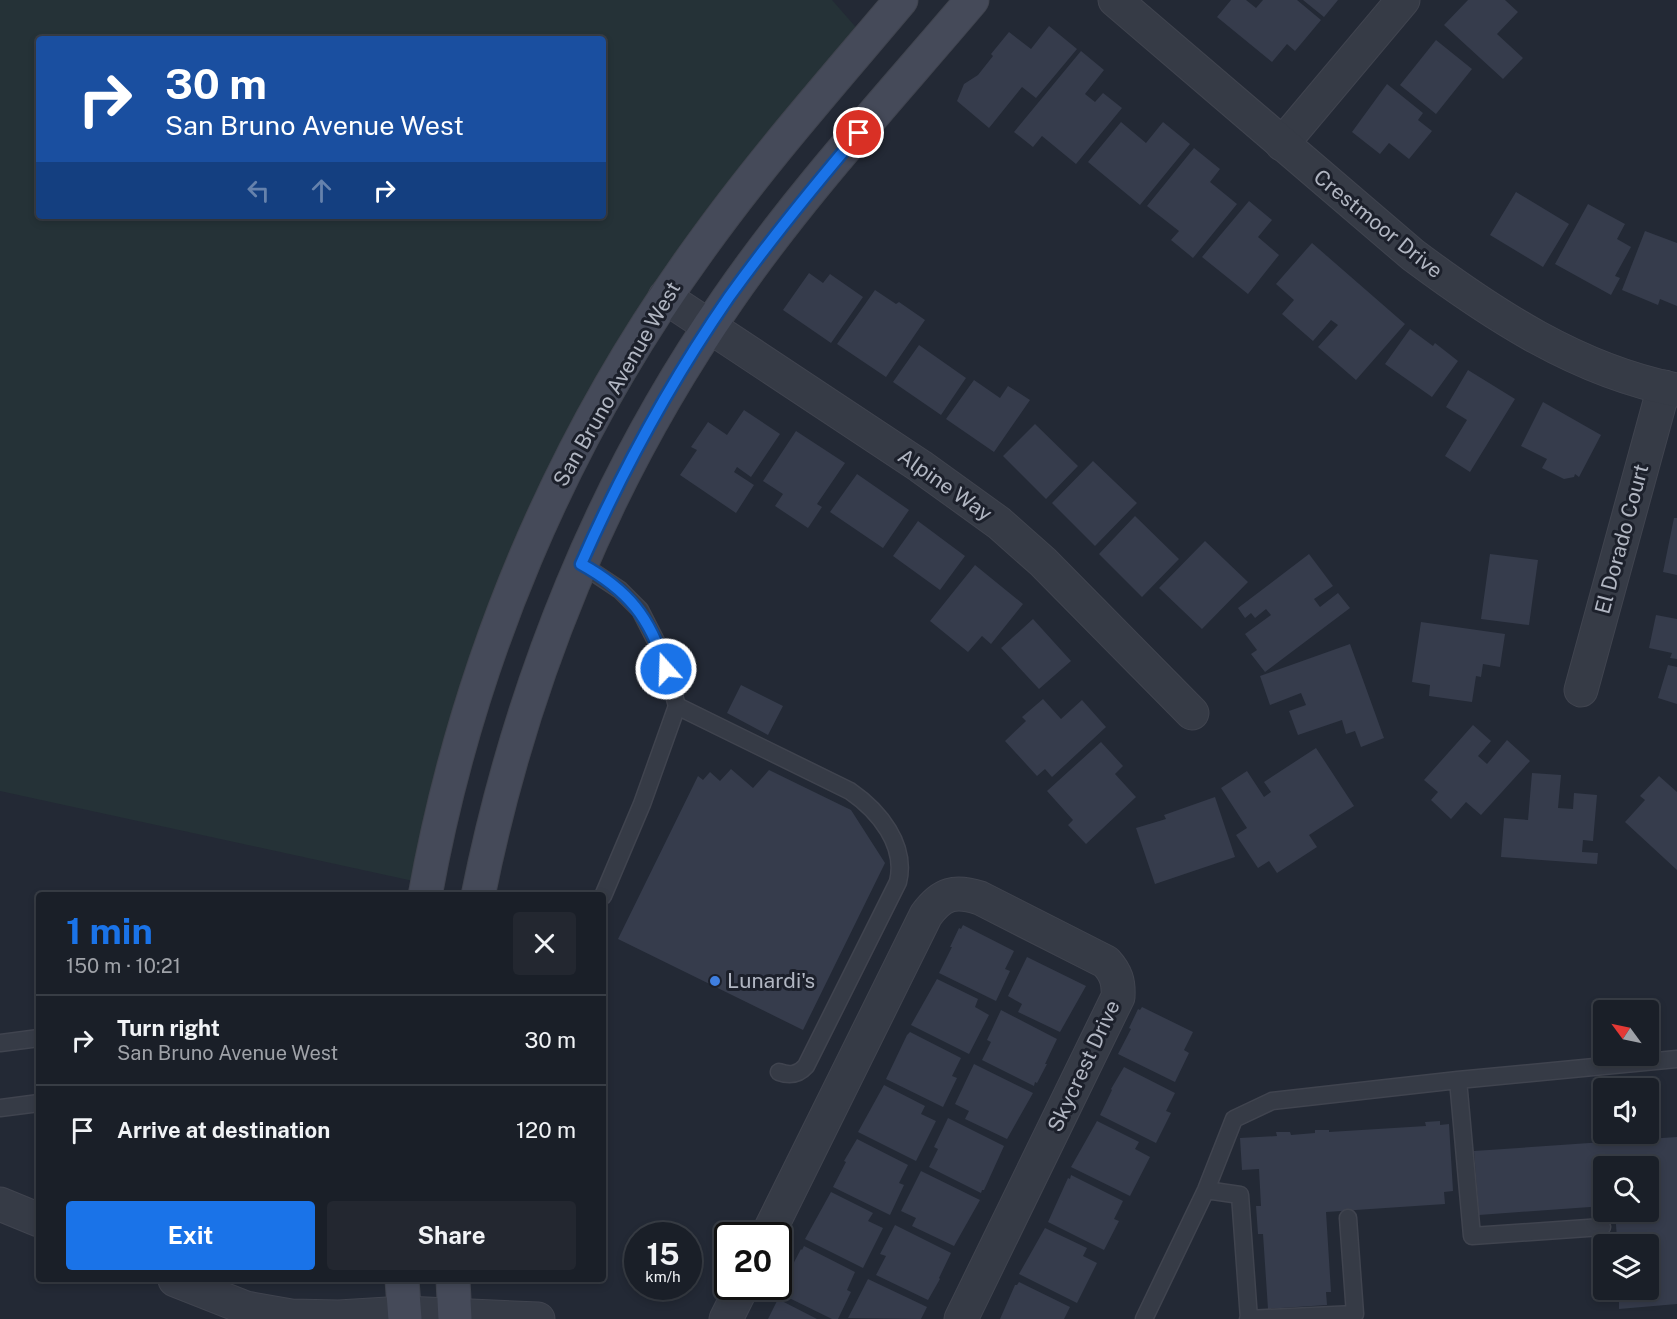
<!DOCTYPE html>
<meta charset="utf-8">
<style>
:root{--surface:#1a1f28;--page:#232730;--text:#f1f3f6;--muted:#9fa2a8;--line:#383d45;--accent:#1a73e8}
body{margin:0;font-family:"Public Sans",sans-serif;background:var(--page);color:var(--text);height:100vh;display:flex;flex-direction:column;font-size:22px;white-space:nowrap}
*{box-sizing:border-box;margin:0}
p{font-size:20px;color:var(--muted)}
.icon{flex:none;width:33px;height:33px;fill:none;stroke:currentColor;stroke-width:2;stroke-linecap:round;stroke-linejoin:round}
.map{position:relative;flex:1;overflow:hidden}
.panel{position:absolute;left:36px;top:892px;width:570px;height:390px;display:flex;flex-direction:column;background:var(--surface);border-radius:6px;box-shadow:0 3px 9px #0003,0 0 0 2px var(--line)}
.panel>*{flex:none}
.banner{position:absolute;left:36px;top:36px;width:570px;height:183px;border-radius:6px;box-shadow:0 3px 9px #0003,0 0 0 2px var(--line);background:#1a4fa0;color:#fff;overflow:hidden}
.needle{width:39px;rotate:303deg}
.tools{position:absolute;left:1593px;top:1000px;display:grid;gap:12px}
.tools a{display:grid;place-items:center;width:66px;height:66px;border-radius:6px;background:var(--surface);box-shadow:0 3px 9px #0003,0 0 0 2px var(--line);font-size:30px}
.speed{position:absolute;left:624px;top:1222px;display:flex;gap:12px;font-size:30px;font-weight:700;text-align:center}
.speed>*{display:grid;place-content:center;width:78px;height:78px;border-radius:50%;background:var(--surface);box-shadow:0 3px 9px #0003,0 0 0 2px var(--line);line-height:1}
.speed small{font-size:15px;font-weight:400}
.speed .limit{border:3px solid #111;border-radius:9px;background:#fff;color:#111}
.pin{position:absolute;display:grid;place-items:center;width:51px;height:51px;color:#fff;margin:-26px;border:3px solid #fff;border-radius:50%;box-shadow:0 2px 6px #0007}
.me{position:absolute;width:66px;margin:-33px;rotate:340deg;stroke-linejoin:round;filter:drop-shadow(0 0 4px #0008)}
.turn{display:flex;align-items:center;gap:21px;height:126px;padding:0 30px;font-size:27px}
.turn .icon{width:78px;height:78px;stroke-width:2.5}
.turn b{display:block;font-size:42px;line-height:51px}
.lanes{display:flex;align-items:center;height:57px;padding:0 30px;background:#0003;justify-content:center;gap:30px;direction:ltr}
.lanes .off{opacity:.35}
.round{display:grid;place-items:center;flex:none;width:63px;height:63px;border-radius:6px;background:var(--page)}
.head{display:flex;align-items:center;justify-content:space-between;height:102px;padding:0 30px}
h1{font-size:36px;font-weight:700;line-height:45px;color:var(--accent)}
.cta{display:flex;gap:12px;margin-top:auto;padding:12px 30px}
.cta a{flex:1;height:69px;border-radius:6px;background:var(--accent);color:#fff;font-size:24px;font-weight:700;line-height:69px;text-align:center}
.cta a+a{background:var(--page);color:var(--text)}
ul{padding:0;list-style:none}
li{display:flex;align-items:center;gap:18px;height:90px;padding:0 30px;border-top:2px solid var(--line)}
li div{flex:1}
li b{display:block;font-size:22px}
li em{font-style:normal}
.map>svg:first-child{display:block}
</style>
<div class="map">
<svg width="1677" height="1319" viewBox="0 0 1677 1319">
<rect width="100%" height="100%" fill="#232935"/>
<path fill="#253237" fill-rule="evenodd" d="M0,0H832L867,40L756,174L515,581L427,884L0,791ZM39,39H603V216H39Z"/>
<path fill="#363c4c" d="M1231,0H1246L1256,8L1263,0H1297L1321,20L1295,51L1287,44L1272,62L1217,17Z
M1303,0H1338L1324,17Z
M1468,0H1505L1518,12L1497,34L1523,58L1503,79L1444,25Z
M1049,26L1077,49L1036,98L1022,87L989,128L957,101L964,84L978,75L993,56L991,54L1009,32L1031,49Z
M1436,40L1472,69L1436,114L1400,85Z
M1081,51L1104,70L1085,94L1095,102L1103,93L1122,108L1076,164L1042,136L1033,147L1014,132Z
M1387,84L1423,113L1418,120L1432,131L1409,159L1389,143L1380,154L1352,132Z
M1121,122L1146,143L1163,122L1190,144L1140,205L1088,162Z
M1194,148L1220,169L1210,182L1237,204L1193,258L1171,240L1179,231L1147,206Z
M1516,192L1569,224L1543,267L1490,235Z
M1249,201L1272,220L1258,237L1279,255L1248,294L1202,257Z
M1588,204L1625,224L1617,239L1631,247L1615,276L1620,278L1611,295L1555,264Z
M1645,231L1677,243V306L1660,299L1658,305L1622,290Z
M1312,243L1405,324L1356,380L1318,347L1338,325L1331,320L1313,341L1282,314L1294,300L1276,284Z
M809,273L823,283L830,274L863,297L831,343L783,310Z
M875,290L896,304L899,302L925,320L886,377L837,344Z
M1410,329L1433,346L1435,343L1458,361L1432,397L1385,364Z
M919,345L966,378L941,415L893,382Z
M1468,370L1515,399L1470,472L1445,456L1467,420L1446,407Z
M974,380L1000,398L1008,386L1030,400L994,452L946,419Z
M1543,402L1601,435L1579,477L1575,474L1574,477L1564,479L1542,468L1547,459L1521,446Z
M744,410L780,434L751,477L737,467L734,472L754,485L736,513L680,475L697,450L691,447L708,422L727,435Z
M1035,424L1078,466L1046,499L1003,456Z
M796,431L845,463L817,504L822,507L808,528L775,506L783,494L763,481Z
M1093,461L1137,503L1095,546L1052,503Z
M857,474L909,510L883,548L830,512Z
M1135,516L1179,559L1142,597L1099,554Z
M1674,518H1677V575L1663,572Z
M918,521L965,556L940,590L893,556Z
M1205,541L1248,582L1202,629L1159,588Z
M1309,554L1333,586L1314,599L1320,607L1338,593L1350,608L1265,672L1251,654L1257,650L1245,634L1271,615L1266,609L1255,618L1251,613L1245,618L1238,608Z
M1490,554L1538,560L1529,625L1481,619Z
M975,565L1023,604L991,644L982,636L968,652L930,621Z
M1656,615L1677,619V659L1670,658L1672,653L1649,648Z
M1033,619L1071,661L1039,689L1001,648Z
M1421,622L1505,634L1500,667L1483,664L1481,677L1476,676L1472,702L1429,696L1430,685L1412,682Z
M1350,644L1384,738L1361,747L1355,731L1346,734L1342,720L1298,735L1289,711L1306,705L1301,693L1270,705L1260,676Z
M1668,665L1677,667V704L1658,698Z
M741,685L783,706L768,735L727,713Z
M1043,699L1061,719L1082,700L1106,727L1052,777L1045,769L1037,776L1005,741L1026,721L1022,717Z
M1473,725L1491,741L1478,756L1487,764L1507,740L1530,761L1481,815L1466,802L1451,819L1431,800L1438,792L1424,780Z
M1101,742L1123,766L1115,774L1136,797L1086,844L1068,825L1073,820L1047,791Z
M1316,748L1354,806L1309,835L1317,847L1277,873L1269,861L1258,868L1236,835L1247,828L1221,788L1247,771L1264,797L1271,792L1264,782Z
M731,769L753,788L769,770L851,810L885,863L803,1030L618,939L698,776L703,780L710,772L720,781Z
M1532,773L1561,775L1558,808L1573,809L1574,793L1597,795L1593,841L1583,840L1582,852L1598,853L1597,864L1501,857L1504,818L1528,820Z
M1659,776L1677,792V870L1625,822L1645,800L1640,796Z
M1215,797L1235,857L1155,884L1136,828L1166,819L1164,815Z
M963,925L1014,951L1005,969L1010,971L996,1001L939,973L952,947H950L959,928L961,929Z
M1027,957L1086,986L1060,1032L1018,1012L1022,1004L1008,996Z
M937,979L978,999L975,1007L989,1015L969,1054L911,1025Z
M1142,1007L1193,1032L1184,1050L1189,1053L1175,1082L1118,1054L1131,1029L1129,1028L1138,1009L1140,1010Z
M1001,1010L1057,1039L1045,1064H1047L1037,1083L1035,1082L1034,1086L982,1060L991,1042L987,1040Z
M910,1032L961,1058L952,1076L957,1078L943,1107L886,1079L907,1035Z
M974,1064L1033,1093L1007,1139L965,1119L969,1111L955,1104Z
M1124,1067L1175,1093L1166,1111L1171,1113L1156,1143L1100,1115L1112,1090L1111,1089Z
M884,1085L925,1106L921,1114L936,1121L916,1161L858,1132Z
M948,1118L1004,1146L984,1190H982L981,1193L929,1167L938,1149L934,1147Z
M1097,1121L1139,1142L1135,1149L1150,1157L1130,1196L1071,1167Z
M1440,1121V1125L1449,1124L1453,1191L1444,1192L1445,1204L1326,1212L1331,1292H1326L1327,1305L1268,1309L1263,1234H1258L1256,1206H1261L1259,1169L1242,1170L1240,1138L1277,1136L1276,1132H1290L1291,1135L1315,1133V1130H1329V1132L1426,1126L1425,1122Z
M1677,1137V1304L1619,1309V1302L1622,1301L1621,1290H1648V1245H1615L1614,1238H1617L1615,1212H1648V1167H1604V1206L1479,1215L1474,1151Z
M857,1139L908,1165L899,1183L904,1185L890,1215L833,1187L846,1162L844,1161Z
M921,1171L980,1200L954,1246L912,1226L916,1218L901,1211Z
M1071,1175L1123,1201L1114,1219L1119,1221L1104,1250L1048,1222L1068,1178L1070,1179Z
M831,1192L873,1213L868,1221L883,1228L863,1268L805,1239Z
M895,1225L951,1253L939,1278L940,1279L928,1300L876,1275L886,1256L880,1254Z
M1045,1228L1087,1248L1083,1256L1097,1263L1077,1303L1019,1274Z
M804,1246L855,1272L847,1290L851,1292L838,1319H832L781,1294L793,1268H791L801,1249L802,1250Z
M868,1279L927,1307L921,1319L848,1318Z
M1019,1282L1070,1307L1064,1319H1000L1015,1285H1017Z
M778,1299L817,1319H768Z"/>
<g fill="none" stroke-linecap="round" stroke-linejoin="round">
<defs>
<path id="service" d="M581,564L620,590L640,610L662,653L677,706L642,804L603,896
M677,706L850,791C879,811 907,845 898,882L806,1066C798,1075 790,1076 779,1072
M0,1043L39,1038
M1458,1080L1472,1236L1602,1227
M0,1108L39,1103
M1206,1190L1240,1195L1249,1319
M1144,1319L1206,1190L1234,1119L1272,1101L1458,1080L1677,1059
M1248,1319L1355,1314L1348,1218"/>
<path id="minor" d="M1282,144L1403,0
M665,297L920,466L999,523L1043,562L1192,713
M1581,690L1664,387
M0,1204L39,1220
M767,1236L926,915C942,893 955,890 980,898L1106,962C1116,973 1119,982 1118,997L961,1319
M175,1280L246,1308L291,1316L339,1317L404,1313L538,1319
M726,1319L742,1287"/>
<path id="tertiary" d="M1115,0L1413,255C1492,314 1578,371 1677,390"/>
<path id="secondary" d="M425,896C467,663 560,441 699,249C761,162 832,82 901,0
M478,896C521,682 604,478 728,299C801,193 889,98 972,0
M402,1280L405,1319
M453,1280L455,1319"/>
</defs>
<use href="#service" stroke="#40444f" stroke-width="19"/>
<use href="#minor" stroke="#40444f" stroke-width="35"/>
<use href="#tertiary" stroke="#40444f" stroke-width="35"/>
<use href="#secondary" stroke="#40444f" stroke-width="35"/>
<use href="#service" stroke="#363b46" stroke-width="16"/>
<use href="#minor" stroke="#363b46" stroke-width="33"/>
<use href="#tertiary" stroke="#363b46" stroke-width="33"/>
<use href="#secondary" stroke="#454a59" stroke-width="33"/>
</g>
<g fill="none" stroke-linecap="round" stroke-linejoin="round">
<defs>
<path id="route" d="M666,669C650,617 628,590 581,564C622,471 671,381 729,297C770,240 814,186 859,133"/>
</defs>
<use href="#route" stroke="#114b97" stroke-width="15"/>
<use href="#route" stroke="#1a73e8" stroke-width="10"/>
</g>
<circle fill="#3f7fe0" stroke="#1c202b" stroke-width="2" cx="715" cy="981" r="6"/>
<g text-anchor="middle" stroke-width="6" stroke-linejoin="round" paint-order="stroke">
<g font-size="21" fill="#b1b6c2" stroke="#1c202b">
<text transform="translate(1378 224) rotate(39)" y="7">Crestmoor Drive</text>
<text transform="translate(617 384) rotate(-60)" y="7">San Bruno Avenue West</text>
<text transform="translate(945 485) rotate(35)" y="7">Alpine Way</text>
<text transform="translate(1622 539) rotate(-75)" y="7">El Dorado Court</text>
<text transform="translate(1084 1066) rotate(-65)" y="7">Skycrest Drive</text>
</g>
<g font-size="21" fill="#b1b6c2" stroke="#1c202b" text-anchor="start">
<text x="727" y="988">Lunardi's</text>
</g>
</g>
</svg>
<div class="tools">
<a><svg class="needle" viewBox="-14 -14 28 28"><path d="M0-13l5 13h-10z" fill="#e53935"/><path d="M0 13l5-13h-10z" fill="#9fa2a8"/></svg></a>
<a><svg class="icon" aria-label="sound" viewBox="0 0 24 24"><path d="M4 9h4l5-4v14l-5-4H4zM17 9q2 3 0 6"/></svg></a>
<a><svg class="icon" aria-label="search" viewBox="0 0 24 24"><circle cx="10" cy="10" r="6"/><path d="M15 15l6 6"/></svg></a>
<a><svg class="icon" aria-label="layers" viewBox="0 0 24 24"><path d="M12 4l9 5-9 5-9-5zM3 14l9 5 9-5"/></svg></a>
</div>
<div class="speed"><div>15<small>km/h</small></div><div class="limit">20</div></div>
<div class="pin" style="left:859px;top:133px;background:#d93025"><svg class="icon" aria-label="arrive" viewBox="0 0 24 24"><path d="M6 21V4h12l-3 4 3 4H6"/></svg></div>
<svg class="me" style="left:666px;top:669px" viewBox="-20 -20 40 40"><circle r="17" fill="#1a73e8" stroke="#fff" stroke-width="3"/><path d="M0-11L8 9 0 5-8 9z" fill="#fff"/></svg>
<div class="banner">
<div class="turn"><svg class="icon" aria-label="right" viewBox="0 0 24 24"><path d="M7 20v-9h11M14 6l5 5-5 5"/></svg><div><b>30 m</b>San Bruno Avenue West</div></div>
<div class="lanes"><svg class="icon off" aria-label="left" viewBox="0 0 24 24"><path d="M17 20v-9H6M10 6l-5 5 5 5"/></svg><svg class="icon off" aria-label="ahead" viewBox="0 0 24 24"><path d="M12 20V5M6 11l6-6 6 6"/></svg><svg class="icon" aria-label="right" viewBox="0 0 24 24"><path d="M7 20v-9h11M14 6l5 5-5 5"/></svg></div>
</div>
<section class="panel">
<div class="head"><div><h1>1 min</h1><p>150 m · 10:21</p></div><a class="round"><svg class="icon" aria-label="close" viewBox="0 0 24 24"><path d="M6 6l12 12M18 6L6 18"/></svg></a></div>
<ul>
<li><svg class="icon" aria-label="right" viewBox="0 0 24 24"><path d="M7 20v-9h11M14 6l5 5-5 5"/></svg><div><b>Turn right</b><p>San Bruno Avenue West</p></div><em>30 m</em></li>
<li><svg class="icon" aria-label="arrive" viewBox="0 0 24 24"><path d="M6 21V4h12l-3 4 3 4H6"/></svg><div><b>Arrive at destination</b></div><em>120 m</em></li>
</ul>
<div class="cta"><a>Exit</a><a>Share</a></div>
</section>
</div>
